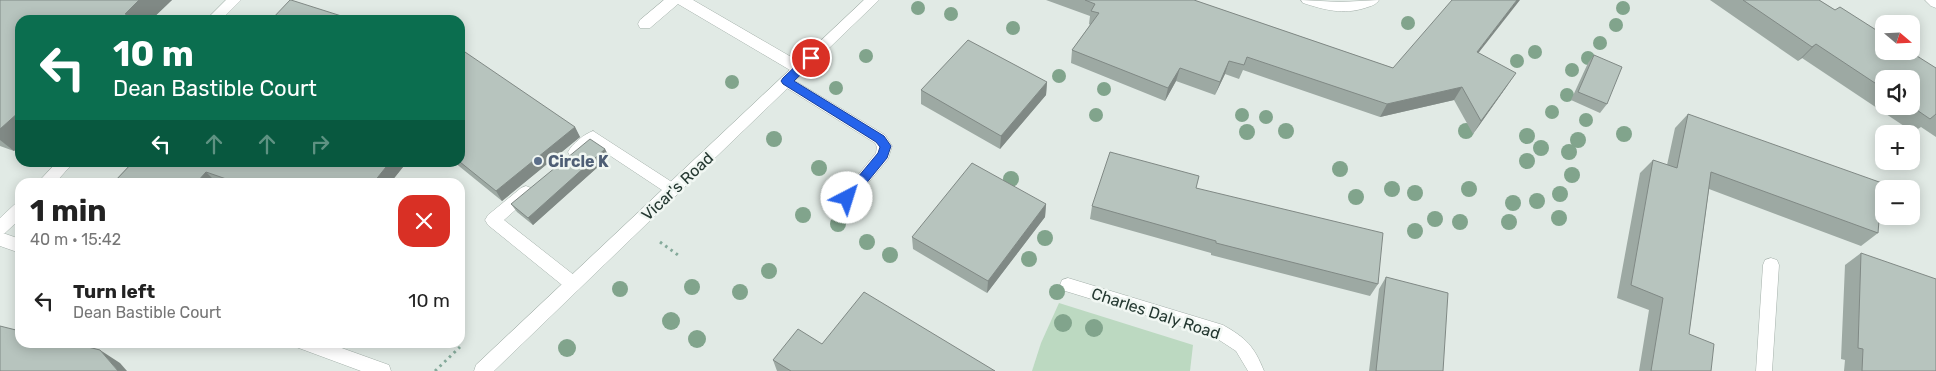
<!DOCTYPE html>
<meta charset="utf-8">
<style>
:root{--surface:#fff;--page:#f6f6f6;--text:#222;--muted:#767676}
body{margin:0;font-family:Rubik,sans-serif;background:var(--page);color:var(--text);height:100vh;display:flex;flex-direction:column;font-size:19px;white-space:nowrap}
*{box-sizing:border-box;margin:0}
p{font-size:16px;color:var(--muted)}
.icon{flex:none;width:28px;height:28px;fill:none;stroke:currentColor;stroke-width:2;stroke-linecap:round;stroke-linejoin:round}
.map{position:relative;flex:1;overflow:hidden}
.panel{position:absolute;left:15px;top:178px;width:450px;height:170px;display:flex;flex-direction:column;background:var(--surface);border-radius:15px;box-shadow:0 2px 12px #0003}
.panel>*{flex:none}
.banner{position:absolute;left:15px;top:15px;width:450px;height:152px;border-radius:15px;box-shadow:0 2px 12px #0003;background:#0b6e4f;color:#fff;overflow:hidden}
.needle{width:32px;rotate:109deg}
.tools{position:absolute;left:1875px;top:15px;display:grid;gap:10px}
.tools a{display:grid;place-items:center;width:45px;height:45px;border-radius:10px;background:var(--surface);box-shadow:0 2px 12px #0003;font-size:25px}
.pin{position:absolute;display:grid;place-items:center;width:42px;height:42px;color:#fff;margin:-21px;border:2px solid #fff;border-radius:50%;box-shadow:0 1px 5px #0007}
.me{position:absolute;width:55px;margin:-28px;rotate:40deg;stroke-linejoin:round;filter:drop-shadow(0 0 4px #0008)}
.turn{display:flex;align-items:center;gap:18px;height:105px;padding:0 15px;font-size:22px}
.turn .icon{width:65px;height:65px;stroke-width:2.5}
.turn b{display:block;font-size:35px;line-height:42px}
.lanes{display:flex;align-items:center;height:48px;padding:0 15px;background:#0003;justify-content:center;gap:25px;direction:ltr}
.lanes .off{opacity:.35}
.round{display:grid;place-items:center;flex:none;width:52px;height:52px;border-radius:15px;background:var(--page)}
.headline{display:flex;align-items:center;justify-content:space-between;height:85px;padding:0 15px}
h1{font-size:30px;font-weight:700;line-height:38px}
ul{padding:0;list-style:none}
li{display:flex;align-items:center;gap:15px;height:75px;padding:0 15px}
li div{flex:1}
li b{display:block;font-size:19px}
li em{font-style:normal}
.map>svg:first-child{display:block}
</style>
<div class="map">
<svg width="1936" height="371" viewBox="0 0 1936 371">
<rect width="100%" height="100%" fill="#e1eae5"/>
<path fill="#bcd9c1" d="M1059,303L1193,345L1190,371H1032L1041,343Z"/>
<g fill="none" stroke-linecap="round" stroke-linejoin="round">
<defs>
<path id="service" d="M226,0H241L221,20H206Z
M664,0H693L805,65L807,69L805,73L800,74L795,73L678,4L650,28H640L638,24L640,20Z
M787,76L885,135L892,146L888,159L852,202L847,204L842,202L839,198L876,153L877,147L875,143L782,85L780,81L782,77Z
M593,131L678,186L681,190L678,194L673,196L668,194L594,145C586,151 580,160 570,156L568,152C572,144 584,134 593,131Z
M57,162H74L56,182H40L42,178Z
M526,186L531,188L534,192L531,196L504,220L579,279L581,284L579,289L573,291L567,289L488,225L485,220L488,215L521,188Z
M20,203V219L5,233L0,235V218L15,204Z"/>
<path id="minor" d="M1301,0L1340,2L1379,0C1376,5 1371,6 1365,8C1343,15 1325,10 1303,3Z
M0,232L20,239V253L0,246Z
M1771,258L1777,260L1779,265L1772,371H1756L1763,265L1765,260Z
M1068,278L1223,325C1246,338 1254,346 1264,371H1248L1236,351L1213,336L1062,290L1060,285L1062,280Z
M294,342H325L389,365L391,371H361L296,347Z"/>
<path id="tertiary" d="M864,0H879L494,371H474L476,365Z
M1925,0H1936V8L1931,6Z"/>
</defs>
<use href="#service" stroke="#a5b1ab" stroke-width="1"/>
<use href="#minor" stroke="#a5b1ab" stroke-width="1"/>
<use href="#tertiary" stroke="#a5b1ab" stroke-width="1"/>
<path stroke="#85aa9b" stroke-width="3" stroke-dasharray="2.5 4" stroke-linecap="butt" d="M660,242L678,255
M435,371L460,347"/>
<use href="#service" fill="#fff" fill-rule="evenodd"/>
<use href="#minor" fill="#fff" fill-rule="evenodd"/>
<use href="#tertiary" fill="#fff" fill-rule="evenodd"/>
</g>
<g fill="#81a48c">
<circle cx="918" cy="8" r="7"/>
<circle cx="1623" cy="8" r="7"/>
<circle cx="951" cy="14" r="7"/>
<circle cx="1408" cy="23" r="7"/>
<circle cx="1616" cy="25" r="7"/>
<circle cx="1013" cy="28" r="7"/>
<circle cx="1600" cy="43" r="7"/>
<circle cx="1535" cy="52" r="7"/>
<circle cx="866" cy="56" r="7"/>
<circle cx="1588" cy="58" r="7"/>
<circle cx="1517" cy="61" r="7"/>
<circle cx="1572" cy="70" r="7"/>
<circle cx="1059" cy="76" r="7"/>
<circle cx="732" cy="82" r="7"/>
<circle cx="836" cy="88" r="7"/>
<circle cx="1104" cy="89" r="7"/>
<circle cx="1567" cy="95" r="7"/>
<circle cx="1552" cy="112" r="7"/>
<circle cx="1096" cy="115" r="7"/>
<circle cx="1242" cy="115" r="7"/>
<circle cx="1266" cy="117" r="7"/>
<circle cx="1586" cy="120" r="7"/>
<circle cx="1286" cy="131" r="8"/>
<circle cx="1466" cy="131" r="8"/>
<circle cx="1247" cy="132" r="8"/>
<circle cx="1624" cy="134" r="8"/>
<circle cx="1527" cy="136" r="8"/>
<circle cx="774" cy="139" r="8"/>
<circle cx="1578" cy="140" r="8"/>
<circle cx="1541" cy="148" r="8"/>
<circle cx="1569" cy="152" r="8"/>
<circle cx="1527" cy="161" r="8"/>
<circle cx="819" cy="168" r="8"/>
<circle cx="1340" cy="169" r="8"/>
<circle cx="1572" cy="175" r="8"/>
<circle cx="1011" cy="179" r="8"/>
<circle cx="1392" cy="189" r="8"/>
<circle cx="1469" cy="189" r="8"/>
<circle cx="1415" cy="193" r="8"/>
<circle cx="1560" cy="194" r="8"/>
<circle cx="1356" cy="197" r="8"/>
<circle cx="1537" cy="201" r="8"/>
<circle cx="1513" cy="203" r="8"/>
<circle cx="803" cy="215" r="8"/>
<circle cx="1559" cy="218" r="8"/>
<circle cx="1435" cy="219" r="8"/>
<circle cx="1460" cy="222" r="8"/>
<circle cx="1509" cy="222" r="8"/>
<circle cx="838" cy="224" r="8"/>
<circle cx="1415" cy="231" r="8"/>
<circle cx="1045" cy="238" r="8"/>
<circle cx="867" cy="242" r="8"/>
<circle cx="890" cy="255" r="8"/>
<circle cx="1029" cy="259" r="8"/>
<circle cx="769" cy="271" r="8"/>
<circle cx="692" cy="287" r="8"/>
<circle cx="620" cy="289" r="8"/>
<circle cx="740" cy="292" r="8"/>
<circle cx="1057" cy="292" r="8"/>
<circle cx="671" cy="321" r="9"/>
<circle cx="1063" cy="323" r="9"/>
<circle cx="1094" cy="328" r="9"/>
<circle cx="697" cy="339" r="9"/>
<circle cx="567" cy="348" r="9"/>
</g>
<path fill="#9da9a3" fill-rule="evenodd" d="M0,0H172L151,20H20V145L14,151L0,146Z
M1046,0H1194L1393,68L1478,52L1507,86L1473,134L1454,100L1380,117L1243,70L1239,79L1225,74L1215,95L1176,81L1165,101L1071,63L1072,50L1090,25L1089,24L1090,16Z
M1710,0H1819L1835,10L1936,68V137L1921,127L1913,132L1802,58L1798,61ZM1884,79L1911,106H1884Z
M1594,55L1607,104L1600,113L1571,100L1588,63Z
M1047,82L1046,95L1000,149L921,104V90Z
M1688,114L1878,233L1861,246L1709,189L1689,334L1711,371H1639L1649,310L1617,298L1640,173L1653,160L1667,165L1675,128Z
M575,127L580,137L502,201L454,162H460Z
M605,149L609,157L533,225L517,212L511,204Z
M133,162H407L391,182H114Z
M1196,188L1378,284L1370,296L1211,255V253L1090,219L1092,206Z
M1046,204L1045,217L987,293L913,249L912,237Z
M1861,253L1936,371H1844L1845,360L1841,359L1845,265Z
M1386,277L1443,371H1369L1379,289Z
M822,344L995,371H777L773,360Z"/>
<path fill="#808985" d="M139,0H172L151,20H131L125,14Z
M1517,0H1520L1469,65L1477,52Z
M1816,44L1802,58L1798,61L1812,47Z
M1229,61L1225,74L1215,95L1220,82Z
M1180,68L1176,81L1165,101L1168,88Z
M1516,73L1507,86L1473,134L1481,121Z
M1047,82L1046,95L1000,149L1001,136Z
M1462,87L1454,100L1380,117L1387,104Z
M19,112L20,113V145L14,151L0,140V129Z
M575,127L580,137L502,201L496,191Z
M605,149L609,157L533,225L528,218Z
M390,162H407L391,182H374Z
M206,172L216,182H197Z
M1046,204L1045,217L987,293L988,281Z
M100,350L120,363L127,371H118Z"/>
<path fill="#b7c4be" stroke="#808985" d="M0,0H139L125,14L148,20H20V112H19L0,129Z
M290,0H291L354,20H271Z
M1085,0H1194L1393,68L1452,0H1517L1477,52L1516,73L1481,121L1462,87L1387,104L1247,57L1244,65L1229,61L1220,82L1180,68L1168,88L1072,50L1099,13L1091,11L1095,4Z
M1743,0H1819L1835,10L1840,7L1884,35V51H1909L1936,68V114L1930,119L1911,106V79H1884V89L1816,44L1812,47Z
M968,40L1047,82L1001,136L921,90Z
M460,50L465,52L575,127L496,191L460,162Z
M1594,55L1622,67L1607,104L1578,92Z
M1688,114L1882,183L1878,233L1711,172L1689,334L1714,344L1711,371H1651L1663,298L1631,285L1653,160L1677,168Z
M590,139L605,149L528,218L511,204Z
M1110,152L1199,176L1196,188L1383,233L1378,284L1216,243V241L1092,206Z
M133,162H390L374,182H235L206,172L197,182H114Z
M972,163L1046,204L988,281L912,237Z
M1861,253L1936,279V371H1862L1863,349L1858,348Z
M1386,277L1448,293L1443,371H1376Z
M864,292L995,371H791L773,360L798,329L822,344Z
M0,326L20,331V342H68L100,350L118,371H0Z"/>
<path fill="#2563eb" stroke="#184099" d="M811,54L816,58L815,61L794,81L884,136L891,146L887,158L851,202H843L841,198L843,195L878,153L880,147L876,142L783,84L781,81L783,78L807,55Z"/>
<circle fill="#5c6f8a" stroke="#f1f7f3" stroke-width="2" cx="538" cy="161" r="5"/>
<g text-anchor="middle" stroke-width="5" stroke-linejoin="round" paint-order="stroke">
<g font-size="16" font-weight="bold" fill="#4e5e75" stroke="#f1f7f3" text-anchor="start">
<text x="548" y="167">Circle K</text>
</g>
<g font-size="16" fill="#243831" stroke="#f1f7f3">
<text transform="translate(677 186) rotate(-43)" y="6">Vicar's Road</text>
<text transform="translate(1156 313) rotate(18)" y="6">Charles Daly Road</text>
</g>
</g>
</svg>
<div class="tools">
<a><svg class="needle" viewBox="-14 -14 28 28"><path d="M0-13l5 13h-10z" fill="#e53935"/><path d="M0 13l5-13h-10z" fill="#767676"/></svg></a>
<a><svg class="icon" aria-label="sound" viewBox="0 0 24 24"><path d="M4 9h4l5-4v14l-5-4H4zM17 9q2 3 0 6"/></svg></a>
<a>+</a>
<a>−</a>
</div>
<div class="pin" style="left:811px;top:58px;background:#d93025"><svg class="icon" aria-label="arrive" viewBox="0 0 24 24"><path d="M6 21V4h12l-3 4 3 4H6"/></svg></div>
<svg class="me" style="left:847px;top:198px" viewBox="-20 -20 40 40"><circle r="19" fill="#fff"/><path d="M0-13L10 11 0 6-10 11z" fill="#2563eb"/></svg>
<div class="banner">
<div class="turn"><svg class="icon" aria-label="left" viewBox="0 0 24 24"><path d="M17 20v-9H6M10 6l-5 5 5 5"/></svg><div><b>10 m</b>Dean Bastible Court</div></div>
<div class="lanes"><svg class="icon" aria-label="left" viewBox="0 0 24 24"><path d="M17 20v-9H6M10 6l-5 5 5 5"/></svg><svg class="icon off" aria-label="ahead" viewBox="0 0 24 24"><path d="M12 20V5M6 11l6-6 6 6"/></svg><svg class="icon off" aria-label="ahead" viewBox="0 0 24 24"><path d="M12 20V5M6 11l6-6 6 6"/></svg><svg class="icon off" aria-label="right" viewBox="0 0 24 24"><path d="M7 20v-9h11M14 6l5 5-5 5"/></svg></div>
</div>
<section class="panel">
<div class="headline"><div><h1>1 min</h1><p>40 m · 15:42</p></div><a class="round" style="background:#d93025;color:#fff"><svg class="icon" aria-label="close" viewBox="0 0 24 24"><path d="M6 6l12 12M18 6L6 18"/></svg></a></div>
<ul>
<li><svg class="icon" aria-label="left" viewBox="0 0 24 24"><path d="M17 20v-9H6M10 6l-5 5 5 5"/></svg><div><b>Turn left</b><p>Dean Bastible Court</p></div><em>10 m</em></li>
</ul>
</section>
</div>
